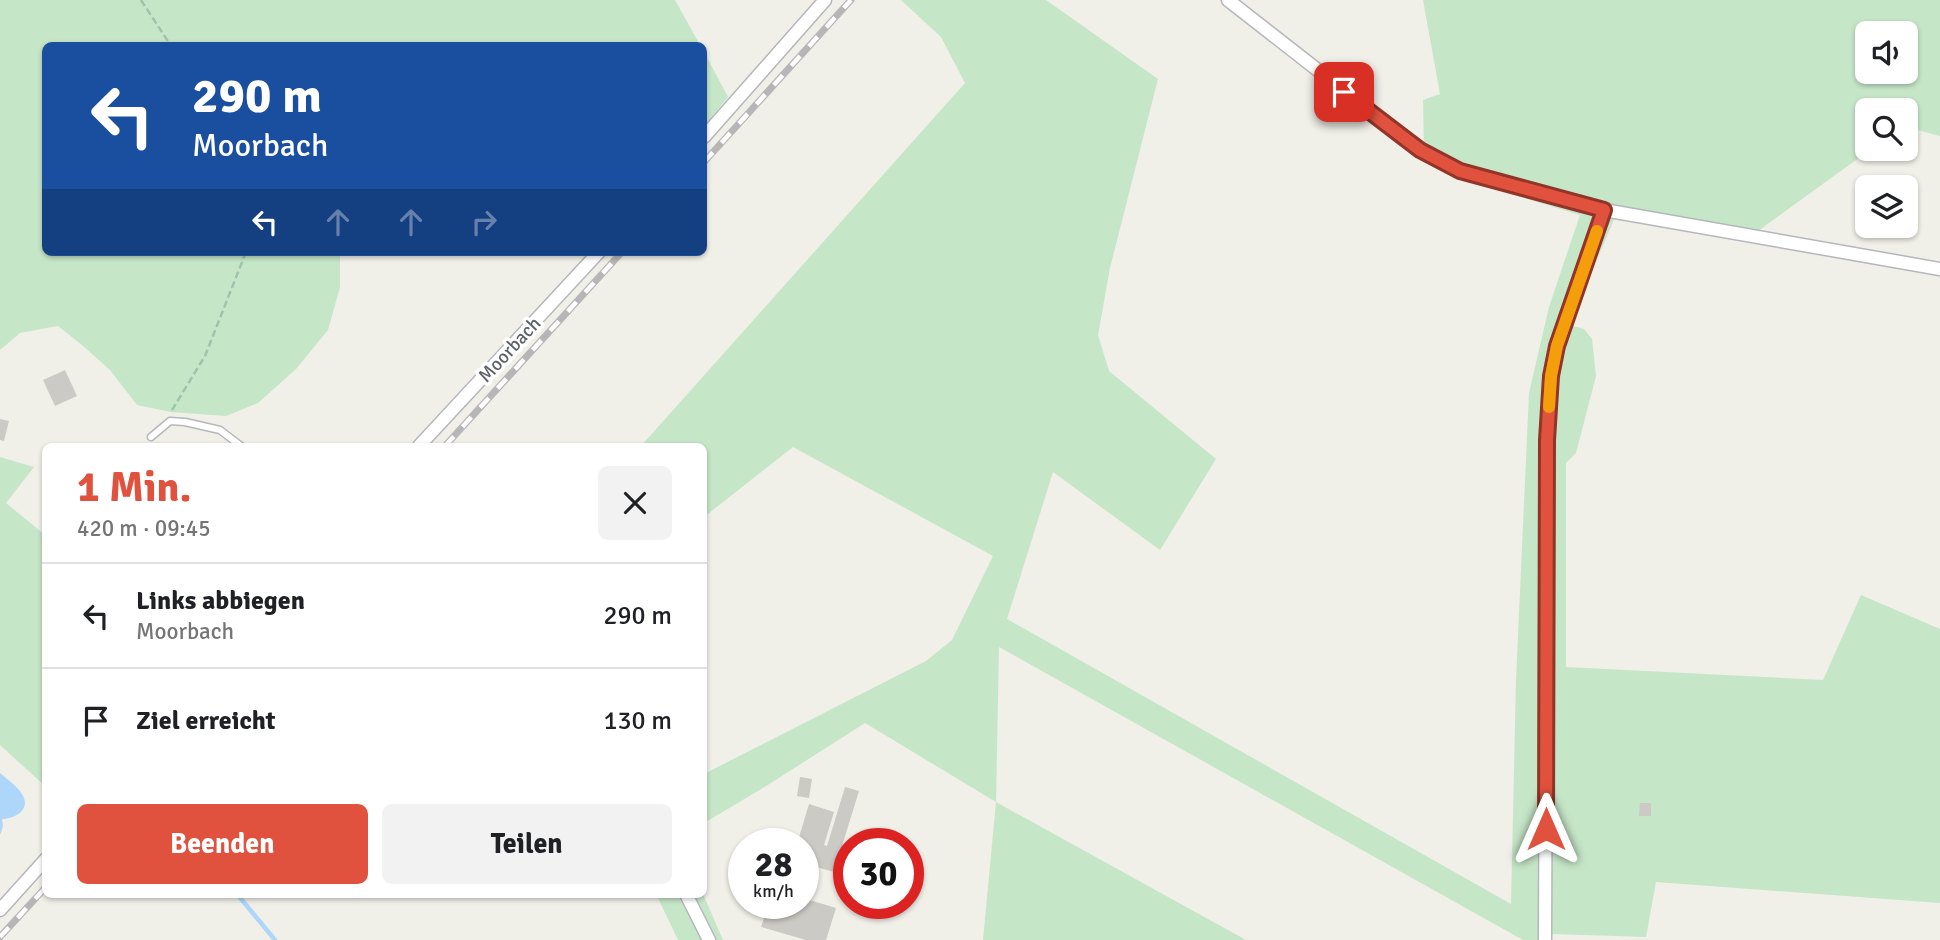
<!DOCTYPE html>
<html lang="de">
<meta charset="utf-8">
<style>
:root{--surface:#fff;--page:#f2f2f2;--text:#202124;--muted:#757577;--line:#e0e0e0;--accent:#e1523e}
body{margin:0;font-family:Signika,sans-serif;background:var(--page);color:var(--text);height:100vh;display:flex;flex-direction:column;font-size:26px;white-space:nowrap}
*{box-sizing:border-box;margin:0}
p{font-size:23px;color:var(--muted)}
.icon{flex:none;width:38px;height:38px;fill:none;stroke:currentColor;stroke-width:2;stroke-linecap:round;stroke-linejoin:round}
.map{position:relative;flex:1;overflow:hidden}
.details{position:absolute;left:42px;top:443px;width:665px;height:455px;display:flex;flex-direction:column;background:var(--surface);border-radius:10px;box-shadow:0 2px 5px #0004}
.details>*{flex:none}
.guide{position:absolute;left:42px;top:42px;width:665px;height:214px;border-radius:10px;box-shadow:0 2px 5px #0004;background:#1a4fa0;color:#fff;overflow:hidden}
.tools{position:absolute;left:1855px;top:21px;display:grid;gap:14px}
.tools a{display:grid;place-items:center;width:63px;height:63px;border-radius:10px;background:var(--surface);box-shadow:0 2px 5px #0004;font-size:35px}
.speed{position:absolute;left:728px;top:828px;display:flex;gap:14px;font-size:35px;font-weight:700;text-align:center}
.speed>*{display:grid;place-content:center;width:91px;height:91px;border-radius:50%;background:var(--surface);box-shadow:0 2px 5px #0004;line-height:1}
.speed small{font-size:18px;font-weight:400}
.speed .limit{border:10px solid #d22;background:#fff;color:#111}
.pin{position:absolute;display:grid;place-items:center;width:60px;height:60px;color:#fff;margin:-30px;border-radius:14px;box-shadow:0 4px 10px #0006}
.me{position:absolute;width:77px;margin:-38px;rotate:0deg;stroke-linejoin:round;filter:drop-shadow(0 0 5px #0008)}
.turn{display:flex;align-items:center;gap:24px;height:147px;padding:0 35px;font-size:32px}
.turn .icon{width:91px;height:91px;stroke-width:2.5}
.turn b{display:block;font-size:49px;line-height:60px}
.lanes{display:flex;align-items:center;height:66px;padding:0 35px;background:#0003;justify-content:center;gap:35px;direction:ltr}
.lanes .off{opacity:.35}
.round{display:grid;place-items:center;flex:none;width:74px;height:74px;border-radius:10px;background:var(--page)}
.headline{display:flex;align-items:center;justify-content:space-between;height:119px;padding:0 35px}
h1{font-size:42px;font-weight:700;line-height:52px;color:var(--accent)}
.cta{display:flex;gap:14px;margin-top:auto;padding:14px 35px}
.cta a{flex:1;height:80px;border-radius:10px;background:var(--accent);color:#fff;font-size:28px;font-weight:700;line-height:80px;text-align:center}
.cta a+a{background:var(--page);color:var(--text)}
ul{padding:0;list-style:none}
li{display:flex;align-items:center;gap:21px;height:105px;padding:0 35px;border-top:2px solid var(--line)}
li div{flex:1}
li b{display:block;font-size:26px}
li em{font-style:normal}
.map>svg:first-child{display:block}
</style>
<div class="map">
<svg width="1940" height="940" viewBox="0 0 1940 940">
<rect width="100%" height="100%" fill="#f0efe8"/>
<path fill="#c6e6c8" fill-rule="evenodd" d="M0,0H675L700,45L46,46V252H340V287L328,330L296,369L258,403L226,416L171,412L137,405L110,370L82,345L58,326L20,333L0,350Z
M901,0H1046L1158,79L1110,268L1098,335L1109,371L1216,459L1160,550L1053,472L1007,619L1511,904L1516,680L1529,393L1549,307L1580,215L1458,178L1424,147L1423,100L1440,94L1423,0H1940V136L1906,127V110H1867V149H1871L1747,239L1614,219L1570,325L1584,329L1592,339L1596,376L1576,453L1566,463V667L1823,680L1861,595L1940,629V903L1656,882L1646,937L1553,934L1544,940H1523L999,647L996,802L1246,940H983L996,802L865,723L763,788L704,823V774L926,661L952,640L993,556L793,447L704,517V446H641L965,83L941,37ZM1867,33H1906V72H1867Z
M704,52L728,97L704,126Z
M0,457L34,467L6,503L45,535V789L44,785L0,745Z
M656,894H703L723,940H678Z"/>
<path fill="#aed6fb" d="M0,773C7,779 17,786 22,794C32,810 14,819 2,819L3,826L0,835Z"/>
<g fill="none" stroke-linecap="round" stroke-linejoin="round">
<path stroke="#aed6fb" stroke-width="4.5" d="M237,894L275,940"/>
</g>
<path fill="#cccac4" d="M65,370L77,396L55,406L43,380Z
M0,419L9,421L4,441L0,440Z
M800,777L812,779L809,798L797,796Z
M845,787L859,791L834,872L803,863V844H797L809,804L834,812L824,845L827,846Z
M1640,803H1651V816H1639Z
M762,836L786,843V844H760Z
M803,898L836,908L826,940H806L761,927L769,903H803Z"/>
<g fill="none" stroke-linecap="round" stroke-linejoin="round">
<defs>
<path id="service" d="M151,437L170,421L185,422L220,430L241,446"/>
<path id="minor" d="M1228,0L1420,150L1460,171L1604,210
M704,137L825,0
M419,446L599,252
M686,894L709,940
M0,910L46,859
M1545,940L1547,440L1551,376L1557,346L1604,210L1940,269"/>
</defs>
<use href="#service" stroke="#b5b7bc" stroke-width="9"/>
<use href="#minor" stroke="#b5b7bc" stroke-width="15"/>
<path stroke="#9ec4ab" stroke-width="2.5" stroke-dasharray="7 3.5" stroke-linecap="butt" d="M141,0L171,46
M172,410L205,356L246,252"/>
<use href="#service" stroke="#fff" stroke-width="6"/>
<use href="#minor" stroke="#fff" stroke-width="12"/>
<defs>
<path id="rail" d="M704,162L851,0
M445,446L622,252
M0,937L46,887"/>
</defs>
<use href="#rail" stroke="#b6b6b7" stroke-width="7"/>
<use href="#rail" stroke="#fff" stroke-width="4.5" stroke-dasharray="13" stroke-linecap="butt"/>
</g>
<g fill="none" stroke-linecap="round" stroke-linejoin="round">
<defs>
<path id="route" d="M1344,92L1420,150L1460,171L1604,210L1557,346L1551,376L1547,440L1546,829"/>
</defs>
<use href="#route" stroke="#923528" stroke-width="18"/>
<use href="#route" stroke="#e1523e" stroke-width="12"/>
<path stroke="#f59e0b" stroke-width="12" d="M1549,407L1551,376L1557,346L1597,231"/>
</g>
<g text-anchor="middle" stroke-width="7" stroke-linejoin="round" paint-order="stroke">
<g font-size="19" fill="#5f6267" stroke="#fff">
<text transform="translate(509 349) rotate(-47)" y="7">Moorbach</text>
</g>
</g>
</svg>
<div class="tools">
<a><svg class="icon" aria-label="sound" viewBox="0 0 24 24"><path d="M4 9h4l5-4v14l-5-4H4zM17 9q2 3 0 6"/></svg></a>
<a><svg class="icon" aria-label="search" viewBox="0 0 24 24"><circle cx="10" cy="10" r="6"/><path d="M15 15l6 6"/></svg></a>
<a><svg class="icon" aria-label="layers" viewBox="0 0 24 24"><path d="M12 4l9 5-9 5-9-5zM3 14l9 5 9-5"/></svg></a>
</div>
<div class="speed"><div>28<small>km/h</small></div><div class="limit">30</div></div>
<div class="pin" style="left:1344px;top:92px;background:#d93025"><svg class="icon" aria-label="arrive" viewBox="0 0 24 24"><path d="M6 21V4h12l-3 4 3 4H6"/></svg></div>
<svg class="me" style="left:1546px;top:829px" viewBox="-20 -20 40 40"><path d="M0-17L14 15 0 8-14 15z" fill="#e1523e" stroke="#fff" stroke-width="4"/></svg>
<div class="guide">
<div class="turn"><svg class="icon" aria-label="left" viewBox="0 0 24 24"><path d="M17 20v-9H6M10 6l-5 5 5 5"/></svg><div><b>290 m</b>Moorbach</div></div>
<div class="lanes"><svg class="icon" aria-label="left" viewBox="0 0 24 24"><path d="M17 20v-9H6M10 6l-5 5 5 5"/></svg><svg class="icon off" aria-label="ahead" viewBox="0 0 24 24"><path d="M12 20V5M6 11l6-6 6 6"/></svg><svg class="icon off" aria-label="ahead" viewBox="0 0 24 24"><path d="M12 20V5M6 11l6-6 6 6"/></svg><svg class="icon off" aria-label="right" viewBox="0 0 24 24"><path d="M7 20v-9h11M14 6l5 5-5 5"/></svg></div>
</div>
<section class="details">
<div class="headline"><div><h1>1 Min.</h1><p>420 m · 09:45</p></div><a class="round"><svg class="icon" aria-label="close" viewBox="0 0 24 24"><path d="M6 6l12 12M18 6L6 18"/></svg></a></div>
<ul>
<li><svg class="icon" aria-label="left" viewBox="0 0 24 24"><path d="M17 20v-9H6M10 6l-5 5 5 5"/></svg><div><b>Links abbiegen</b><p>Moorbach</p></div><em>290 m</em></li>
<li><svg class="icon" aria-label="arrive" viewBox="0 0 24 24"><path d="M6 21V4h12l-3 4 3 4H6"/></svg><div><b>Ziel erreicht</b></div><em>130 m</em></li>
</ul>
<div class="cta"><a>Beenden</a><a>Teilen</a></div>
</section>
</div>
